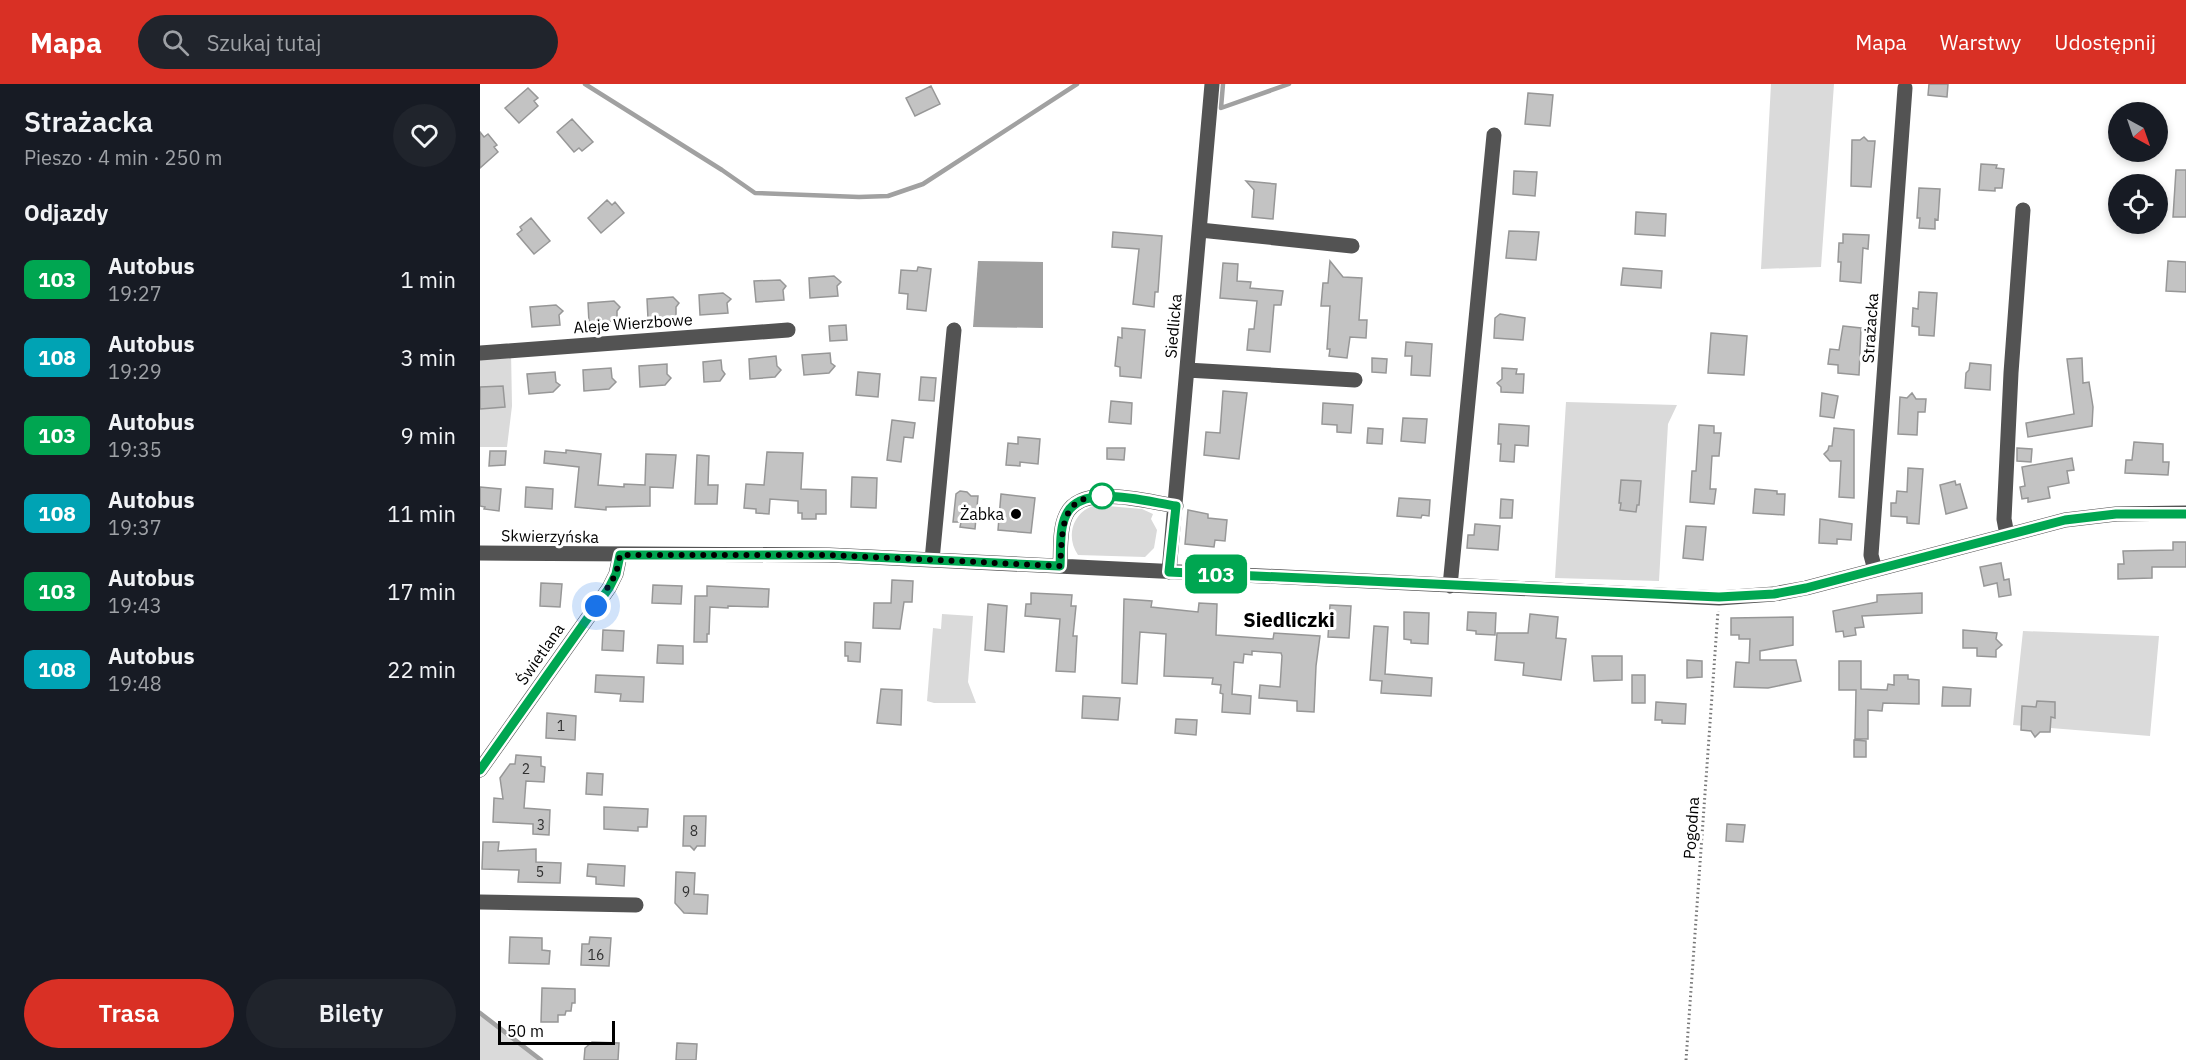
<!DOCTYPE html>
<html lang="pl">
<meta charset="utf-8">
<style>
:root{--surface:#171b24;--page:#20242c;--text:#f1f3f6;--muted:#9ea1a6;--accent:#d93025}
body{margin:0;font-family:"IBM Plex Sans",sans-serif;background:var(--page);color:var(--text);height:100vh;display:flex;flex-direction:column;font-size:22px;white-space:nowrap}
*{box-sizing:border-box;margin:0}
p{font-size:20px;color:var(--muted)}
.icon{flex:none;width:33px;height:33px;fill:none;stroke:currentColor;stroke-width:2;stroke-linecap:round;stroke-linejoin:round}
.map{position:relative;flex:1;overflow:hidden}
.side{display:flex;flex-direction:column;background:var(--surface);width:480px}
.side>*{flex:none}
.badge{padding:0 12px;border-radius:9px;font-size:21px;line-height:39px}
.needle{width:39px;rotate:140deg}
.buttons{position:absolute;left:1628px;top:18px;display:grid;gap:12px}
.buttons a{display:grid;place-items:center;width:60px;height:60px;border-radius:50%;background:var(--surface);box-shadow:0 3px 9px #0003;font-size:30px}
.scale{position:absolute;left:18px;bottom:15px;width:117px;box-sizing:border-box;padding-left:6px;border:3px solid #000;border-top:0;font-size:16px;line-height:21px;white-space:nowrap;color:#000;-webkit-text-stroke:4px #fff;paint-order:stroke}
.you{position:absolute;width:30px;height:30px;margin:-15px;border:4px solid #fff;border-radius:50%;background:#1a73e8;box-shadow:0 0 0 9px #1a73e833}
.map>.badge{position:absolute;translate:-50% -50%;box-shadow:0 0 0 3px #fff}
h2{padding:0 24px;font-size:22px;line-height:54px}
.round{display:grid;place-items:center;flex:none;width:63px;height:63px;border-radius:32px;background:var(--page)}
.overview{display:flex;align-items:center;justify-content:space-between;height:102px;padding:0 24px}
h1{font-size:28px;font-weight:600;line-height:45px}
.button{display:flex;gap:12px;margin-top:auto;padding:12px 24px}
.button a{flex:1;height:69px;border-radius:36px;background:var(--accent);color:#fff;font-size:24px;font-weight:600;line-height:69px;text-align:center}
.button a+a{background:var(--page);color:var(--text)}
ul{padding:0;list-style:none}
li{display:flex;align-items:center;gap:18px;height:78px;padding:0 24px}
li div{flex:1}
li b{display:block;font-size:22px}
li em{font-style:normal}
li .badge{min-width:66px;font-weight:700;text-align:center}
header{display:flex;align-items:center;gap:36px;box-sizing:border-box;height:84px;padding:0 30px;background:var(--accent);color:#fff}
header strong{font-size:28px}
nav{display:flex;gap:33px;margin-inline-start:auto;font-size:21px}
.search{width:420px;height:54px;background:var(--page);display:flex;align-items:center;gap:15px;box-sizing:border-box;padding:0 21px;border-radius:33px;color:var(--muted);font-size:22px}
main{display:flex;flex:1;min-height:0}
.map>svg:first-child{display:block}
</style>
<header>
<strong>Mapa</strong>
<div class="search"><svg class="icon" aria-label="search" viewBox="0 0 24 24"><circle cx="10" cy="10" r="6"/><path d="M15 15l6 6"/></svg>Szukaj tutaj</div>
<nav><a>Mapa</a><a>Warstwy</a><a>Udostępnij</a></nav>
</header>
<main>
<section class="side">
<div class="overview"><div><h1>Strażacka</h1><p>Pieszo · 4 min · 250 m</p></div><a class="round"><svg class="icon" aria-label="heart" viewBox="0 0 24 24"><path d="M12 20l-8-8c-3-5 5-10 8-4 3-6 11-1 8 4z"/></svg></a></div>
<h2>Odjazdy</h2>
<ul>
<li><span class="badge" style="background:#00a651;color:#fff">103</span><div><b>Autobus</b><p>19:27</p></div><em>1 min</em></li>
<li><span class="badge" style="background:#00a3b4;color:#fff">108</span><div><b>Autobus</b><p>19:29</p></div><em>3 min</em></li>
<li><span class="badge" style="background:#00a651;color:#fff">103</span><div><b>Autobus</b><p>19:35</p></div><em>9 min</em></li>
<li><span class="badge" style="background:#00a3b4;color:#fff">108</span><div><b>Autobus</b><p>19:37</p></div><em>11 min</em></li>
<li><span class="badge" style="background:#00a651;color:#fff">103</span><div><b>Autobus</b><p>19:43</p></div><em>17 min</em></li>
<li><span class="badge" style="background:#00a3b4;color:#fff">108</span><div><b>Autobus</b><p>19:48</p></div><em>22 min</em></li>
</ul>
<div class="button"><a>Trasa</a><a>Bilety</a></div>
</section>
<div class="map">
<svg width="1706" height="976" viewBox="0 0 1706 976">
<rect width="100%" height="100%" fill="#fff"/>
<path fill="#dadada" d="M1291 0H1354L1341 183 1281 185Z
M0 263 31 267 32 322 27 363H0Z
M1086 318 1197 321 1188 340 1179 497 1075 494Z
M616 421 662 425 673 430 671 435 677 446 674 464 665 473 598 471C585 452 593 427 616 421Z
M462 530 493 532 488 598 496 619H454L447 617 453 544 461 545Z
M1543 547 1679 552 1670 652 1533 641Z
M0 930 19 942 63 976H0Z"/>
<path fill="#a1a1a1" d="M498 177 563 178V244L493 243Z"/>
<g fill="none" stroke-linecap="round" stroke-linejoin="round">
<path stroke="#a1a1a1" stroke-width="4.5" d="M105 0 242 86 275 109 379 113 408 112 443 100 597 0
M743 0 741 24 809 0
M0 929 61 976"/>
</g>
<path fill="#c3c3c3" stroke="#979797" stroke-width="1.5" d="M1449 0H1468L1467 13 1448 11Z
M451 2 460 20 435 32 426 14Z
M48 4 58 14 54 17 58 22 39 39 25 24Z
M1048 9 1073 11 1070 42 1045 40Z
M92 35 113 58 102 67 99 64 94 68 77 48Z
M0 48 4 53 8 50 17 61 14 63 18 68 0 84Z
M1384 53 1388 57H1395L1391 103 1371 102 1372 56H1380Z
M1501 80 1517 81 1516 84 1524 85 1522 104H1515V107L1499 106Z
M1696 86H1706V133H1693Z
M1034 87 1057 88 1055 112 1033 110Z
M766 97 796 100 793 135 772 133 774 106Z
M1439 104 1460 105 1458 136 1455 135V145L1439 144 1440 134H1437Z
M127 116 132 121 135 118 144 129 121 149 108 134Z
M1156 128 1186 130 1185 152 1155 150Z
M51 134 70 157 54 170 37 150 42 146 40 143Z
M1029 147 1059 148 1056 176 1026 174Z
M633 148 682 152 678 208H675L674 223 653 220 659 165 632 163Z
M1363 150 1389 151 1388 165 1383 164 1381 199 1360 197 1361 178H1358L1359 159H1363Z
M850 177 863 193 882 194 879 236H887L886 254 870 253 867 274 849 272 850 265H847L850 222H841L843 199H848Z
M1688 177 1706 178V208L1686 207Z
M743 179 758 180 757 197 771 198 770 204 803 207 801 221H794L790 268 767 266 769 245H774L777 217 740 214Z
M438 183 451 185 446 227 427 225 428 210 419 209 421 186 437 187Z
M1143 184 1182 187 1181 204 1141 201Z
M354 192 361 198 357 202 358 212 330 214 329 194Z
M300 196 306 202 303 206 304 216 276 218 274 197Z
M1439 208 1457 209 1454 252 1439 251V243L1432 242 1433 224 1438 225Z
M243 209 251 215 247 219 248 229 220 231 219 211Z
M193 213 199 219 196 223V233L168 235 167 215Z
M134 217 140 223 137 227V237L109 239 108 219Z
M76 221 83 227 79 231 80 241 52 243 50 223Z
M1020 230 1045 234 1043 256 1014 254 1015 234Z
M366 241 367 256 350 257 349 242Z
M1363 242 1381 244 1379 291 1358 289V281L1348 280 1350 265 1359 266Z
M642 244 665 246 661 294 640 292V283L635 282 638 253 642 254Z
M1231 249 1267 252 1264 291 1228 289Z
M926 258 952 260 950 292 931 291 932 272H925Z
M350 269 351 279 355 282 349 289 324 291 322 271Z
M296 272 297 282 301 286 295 293 270 295 269 275Z
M892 274 907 275 906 289 892 288Z
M1602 274 1603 299 1609 298 1613 323 1612 342 1548 353 1546 339 1594 330 1587 275Z
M241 276 242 286 245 290 240 297 224 298 223 278Z
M1490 279 1511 281 1510 306 1485 304 1486 289 1489 286Z
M187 280V290L191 294 185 301 160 303 159 282Z
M131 284 132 294 136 298 129 305 104 307 103 286Z
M1022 284 1037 285 1036 290H1044L1043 309 1021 308V303L1017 299 1022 295Z
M75 288 76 298 80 301 73 308 49 310 47 290Z
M378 288 400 290 398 313 376 311Z
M441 293 456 294 454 317 439 316Z
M23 302 25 323 0 325V303Z
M743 307 767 309 759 375 724 371 726 348 740 349Z
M1342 309 1358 312 1354 334 1340 332Z
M1432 309 1436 315H1446L1445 328H1438L1437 351 1418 350 1420 313 1427 314Z
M631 317 652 319 651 340 629 338Z
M843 319 873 321 871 349 857 348V341L842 340Z
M923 334 947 335 945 359 921 357Z
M412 336 435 339 433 354 424 353 421 378 407 376Z
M1019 340 1049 342 1048 362 1035 361 1034 378 1020 377 1021 360H1018Z
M1219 341 1234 342V349H1241L1239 372H1232L1230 405H1236L1234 420 1210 418 1212 387H1216Z
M888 344 903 345 902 360 887 359Z
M1354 344 1374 346V414L1359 413 1361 377H1350L1344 370 1348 366 1349 362H1352Z
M538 353 560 355 558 380 540 378V382L526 381 528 359 538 360Z
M1654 358 1683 360V378H1689L1688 391 1645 389 1646 376H1652Z
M627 364H645L644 376 627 375Z
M1537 364 1552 365 1551 378 1537 377Z
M86 366 121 370 118 401 144 403V400L165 401 166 370 196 371 193 404 170 403V422L126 423V426L95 423 99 383 64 379 65 367 86 369Z
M10 367H26L25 381 9 382Z
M287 368 323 369 321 405 346 406V430H336V435H322V429H318V417L290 415 289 430 276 429V425L264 424 266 400 284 401Z
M217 371 229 372 228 401H238L237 420H215Z
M1592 374 1594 386 1587 387 1589 399 1568 403 1570 414 1548 418V414L1542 415 1540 403 1545 402 1542 383Z
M1428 384 1443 385 1439 440 1427 439V433L1411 432V419H1416L1417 407 1427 408Z
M372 393 397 394 396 424 371 423Z
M1141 396 1161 397 1159 421H1157L1156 428 1140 426 1141 419H1139Z
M1475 397 1476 401 1480 400 1487 424 1466 430 1460 401Z
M0 403 21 405 19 427 4 425 5 423 0 422Z
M46 403 73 405 72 425 45 423Z
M1275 405 1297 407V410H1305L1304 431 1273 429Z
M480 407 487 408 491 412H498L495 445 480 443 481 438H473L476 410Z
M521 410 555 414 551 449 518 446Z
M919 414 950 416 949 432 942 431 941 434 917 432Z
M1021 415 1033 416 1032 434H1020Z
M708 426 728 430V434L747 436 745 457 735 456 734 463 705 460Z
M1340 435 1372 440 1371 456 1357 455V460L1339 459Z
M995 440 1020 442 1018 466 987 464 988 451H994Z
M1206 442 1226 443 1223 476 1203 474Z
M1693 458H1706V483H1672V494L1638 495V480H1644L1643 467 1693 466Z
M1521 479 1524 496 1529 495 1531 511 1519 513 1517 499 1504 502 1500 483Z
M412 496 433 497 432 518H424L420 545 393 544 394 519H411Z
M61 499 82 500 80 523 60 522Z
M173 501 202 502 201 520 172 519Z
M227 502 289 505 288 523 248 522V524L230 523 229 550H227V558H214L215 512H227Z
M551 509 592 511 591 522H596L593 552H597L595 588 576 587 580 535 545 532 546 520H551Z
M1442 509V529L1382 532 1384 543 1375 544 1376 551 1364 553 1363 547 1356 548 1353 527 1397 518V511Z
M644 515 672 517 671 523 718 528 719 519 737 520 736 551 793 555 794 549 840 552 836 582 834 628 817 627V617L779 614 780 601 800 603 802 572 801 569 772 567V571L764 570 763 579 754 578 752 610 771 612 770 630 742 628 743 610 740 609 741 601 732 600 733 594 684 592 686 550 660 548 657 600 642 599Z
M508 520 527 522 524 568 505 566Z
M850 521 871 522 869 554 848 553Z
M924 528 949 529 948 560 931 559V556L924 555Z
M988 528 1016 529 1015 551 996 550V547L987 546Z
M1050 530 1078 533 1076 554 1086 555 1081 596 1043 591 1044 579 1015 576 1017 549H1048Z
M1313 533V561L1280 567V576H1316L1321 597 1288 604 1254 603 1256 578 1269 579 1270 555H1259V551H1251V534Z
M894 542 908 543 905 590 952 594 951 612 901 609 902 597 890 596Z
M123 546 144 547 143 567 122 566Z
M1483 546 1517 549 1516 555 1522 561 1516 566V573L1497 572V564H1483Z
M365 558 381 559 380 578 368 577V572H365Z
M178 561 203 562V580L177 579Z
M1112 572H1142V596L1114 597Z
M1207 576 1222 577V593L1207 594Z
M1359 577H1381V605L1407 606 1408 600 1414 601V591H1428V595L1439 596V620L1403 619 1402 627 1388 626V655H1375L1376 606H1359Z
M116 591 164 593 163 618 140 617 141 610 115 608Z
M1152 591H1165V619H1152Z
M1463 603 1491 605 1490 622H1462Z
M401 605 422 606 421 641 397 639Z
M603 612 640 614 638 636 602 634Z
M1557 617 1575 618V634L1571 633 1570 648H1560L1555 653 1551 647 1541 646 1542 622 1556 623Z
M1176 618 1206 620 1205 640 1182 639V636H1175Z
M67 629 96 632 95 656 66 654Z
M696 635 717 636 716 651 695 649Z
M1374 656 1386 657V673H1374Z
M36 671 61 673V682L65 683 64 698 46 697 44 724 70 726 69 751 53 750V740L13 738 14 714 23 715 20 694 30 680H35Z
M107 689 123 690 122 711 106 710Z
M124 723 168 725 167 743H158V747L124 745Z
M204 732H226L225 762H217L214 766 210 762H203Z
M1247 740 1265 741 1263 758 1246 757Z
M3 758H19L18 767 56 765V778L81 779 80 799 38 798 39 786 2 785Z
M108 780 145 782 144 802 116 800V793L107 792Z
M196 788 215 789 214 810 228 811 227 830 204 829 195 819Z
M30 853 62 854V866L70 867 69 880 29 879Z
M110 853 131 854 129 882 101 881 102 860H109Z
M62 904 95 905V919H92L91 927H86L85 931H78V938H61Z
M112 958 139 959 138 976H104L105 964Z
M197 959 217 960 216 976H196Z"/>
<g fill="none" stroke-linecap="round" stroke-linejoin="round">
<path stroke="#757575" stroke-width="3" stroke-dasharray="1.5 3" stroke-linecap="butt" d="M1206 976 1238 527"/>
<path stroke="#535353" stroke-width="15" d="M720 146 872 162
M0 269 308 246
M707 286 875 296
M1527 451 1524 435 1531 289 1543 126
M0 469 349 471 1239 514 1294 510 1326 504 1585 436 1636 430 1706 429
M452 476 474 246
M580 482C581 467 579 445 586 431 601 398 667 418 696 422
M1395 486 1391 471 1425 4
M689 488 732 0
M970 502 1014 51
M0 686 129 504 136 490 140 471
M0 818 156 821"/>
</g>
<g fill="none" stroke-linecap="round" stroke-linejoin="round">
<g stroke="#fff" stroke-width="14">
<path id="line" d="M0 686 129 504 136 490 140 471H349L580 482C581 467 579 445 586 431 601 398 667 418 696 422L689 488 1239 513 1294 510 1326 504 1585 436 1636 430H1706"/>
</g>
<use href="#line" stroke="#00a651" stroke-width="9"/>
<path stroke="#000" stroke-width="6" stroke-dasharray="0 10.8" d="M116 522 136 490 140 471H349L580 482C583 450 578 412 622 412"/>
</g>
<circle fill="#fff" stroke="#00a651" stroke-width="3" cx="622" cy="412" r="12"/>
<circle fill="#000" stroke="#fff" stroke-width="2" cx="536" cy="430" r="6"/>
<g text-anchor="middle" stroke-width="6" stroke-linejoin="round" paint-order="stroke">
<g font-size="14" fill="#313131">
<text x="81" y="647">1</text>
<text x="46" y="690">2</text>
<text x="61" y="746">3</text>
<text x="214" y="752">8</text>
<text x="60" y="793">5</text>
<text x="206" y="813">9</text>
<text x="116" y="876">16</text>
</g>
<g font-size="16" fill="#000" stroke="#fff">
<text transform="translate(153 239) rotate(-4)" y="6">Aleje Wierzbowe</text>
<text transform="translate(693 242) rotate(-85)" y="6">Siedlicka</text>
<text transform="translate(1390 244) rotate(-86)" y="6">Strażacka</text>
<text transform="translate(70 452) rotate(1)" y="6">Skwierzyńska</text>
<text transform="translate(60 570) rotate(-55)" y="6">Świetlana</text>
<text transform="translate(1211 744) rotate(-86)" y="6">Pogodna</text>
</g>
<g font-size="16" fill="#000" stroke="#fff" text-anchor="end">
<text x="524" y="436">Żabka</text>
</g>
<g font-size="20" font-weight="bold" fill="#000" stroke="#fff">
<text x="809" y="543">Siedliczki</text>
</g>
</g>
</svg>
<div class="buttons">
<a><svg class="needle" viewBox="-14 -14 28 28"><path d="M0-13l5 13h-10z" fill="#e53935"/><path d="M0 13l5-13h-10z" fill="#9ea1a6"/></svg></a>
<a><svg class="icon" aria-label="locate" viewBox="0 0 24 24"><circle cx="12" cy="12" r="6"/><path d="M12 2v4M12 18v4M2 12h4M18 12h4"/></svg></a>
</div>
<div class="scale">50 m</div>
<div class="you" style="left:116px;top:522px"></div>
<b class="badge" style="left:736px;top:490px;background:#00a651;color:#fff">103</b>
</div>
</main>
